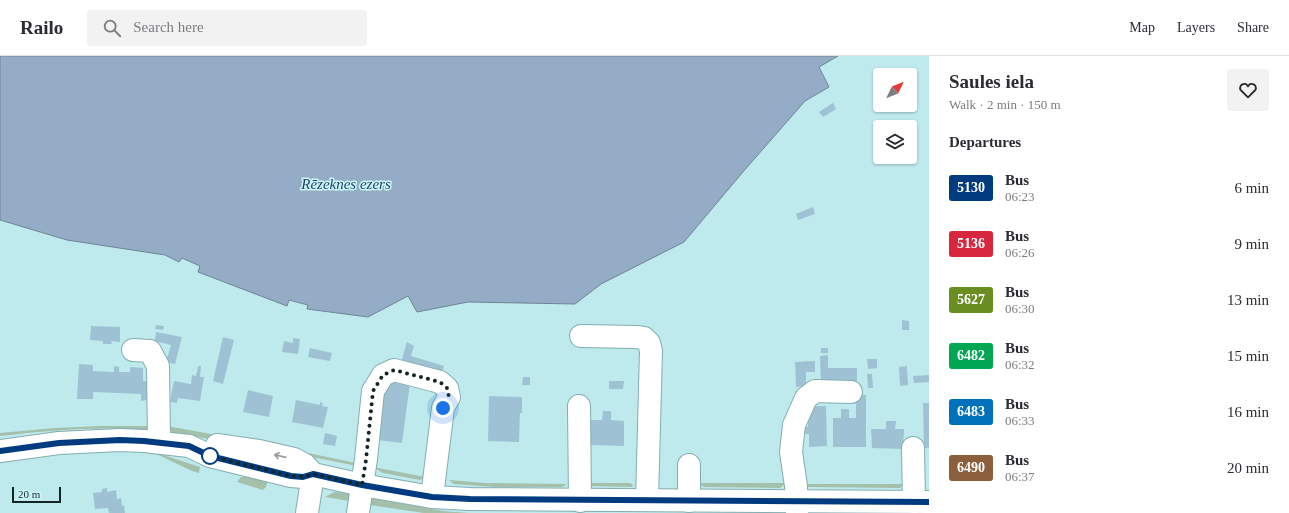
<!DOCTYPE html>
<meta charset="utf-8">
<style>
:root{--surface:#fff;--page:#f2f2f3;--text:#2b2b33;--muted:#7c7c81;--line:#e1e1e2}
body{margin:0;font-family:Georgia,serif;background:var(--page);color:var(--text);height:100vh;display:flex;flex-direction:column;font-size:15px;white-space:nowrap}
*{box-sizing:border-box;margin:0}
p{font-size:13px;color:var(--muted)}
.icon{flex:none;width:22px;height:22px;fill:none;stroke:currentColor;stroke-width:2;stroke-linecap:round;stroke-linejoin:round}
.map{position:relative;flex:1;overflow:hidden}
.sheet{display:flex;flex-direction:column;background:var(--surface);width:360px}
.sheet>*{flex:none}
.badge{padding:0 8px;border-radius:3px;font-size:14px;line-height:26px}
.needle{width:26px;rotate:47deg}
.controls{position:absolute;left:873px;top:12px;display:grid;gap:8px}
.controls a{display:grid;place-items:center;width:44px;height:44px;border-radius:4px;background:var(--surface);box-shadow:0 1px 3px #0004;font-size:20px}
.scale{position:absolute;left:12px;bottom:10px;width:49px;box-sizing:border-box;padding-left:4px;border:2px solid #142526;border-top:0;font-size:11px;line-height:14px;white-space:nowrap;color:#142526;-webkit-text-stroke:3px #cbf7fa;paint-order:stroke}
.you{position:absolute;width:20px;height:20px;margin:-10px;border:3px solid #fff;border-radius:50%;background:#1a73e8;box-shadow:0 0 0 6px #1a73e833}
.map>.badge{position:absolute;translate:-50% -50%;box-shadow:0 0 0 2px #fff}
h2{padding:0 20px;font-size:15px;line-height:36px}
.round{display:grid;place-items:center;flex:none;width:42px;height:42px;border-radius:4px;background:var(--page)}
.overview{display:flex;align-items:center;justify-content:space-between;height:68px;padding:0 20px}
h1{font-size:19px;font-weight:700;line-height:30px}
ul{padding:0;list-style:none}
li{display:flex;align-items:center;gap:12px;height:56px;padding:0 20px}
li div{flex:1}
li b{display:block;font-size:15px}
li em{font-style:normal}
li .badge{min-width:44px;font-weight:700;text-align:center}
header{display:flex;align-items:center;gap:24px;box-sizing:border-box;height:56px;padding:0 20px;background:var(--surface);border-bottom:1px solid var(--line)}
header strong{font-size:19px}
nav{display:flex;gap:22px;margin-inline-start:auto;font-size:14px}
.search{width:280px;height:36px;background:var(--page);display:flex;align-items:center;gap:10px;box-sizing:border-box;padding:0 14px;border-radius:4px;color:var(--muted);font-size:15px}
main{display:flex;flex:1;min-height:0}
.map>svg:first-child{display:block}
</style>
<header>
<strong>Railo</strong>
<div class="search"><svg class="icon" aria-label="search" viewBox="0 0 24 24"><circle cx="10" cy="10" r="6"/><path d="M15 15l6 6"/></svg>Search here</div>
<nav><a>Map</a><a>Layers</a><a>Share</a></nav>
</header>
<main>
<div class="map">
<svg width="929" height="457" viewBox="0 0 929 457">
<rect width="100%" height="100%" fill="#beeaed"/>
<path fill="#a4c0ab" d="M101 370H152C146 377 132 374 123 373 83 371 39 376 0 380V377L55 372Z
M167 370 222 380V385L173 377Z
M284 392 356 407 362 411 282 395Z
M148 394 200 411 199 417 192 415Z
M373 411 425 421 420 424 383 417Z
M241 421H266L268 423 266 431 263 434 237 426Z
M449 424 484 427 567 428 562 431H494L454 428Z
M583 427H630L633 429 632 431 589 430Z
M697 427H786L780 432H775L704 431Z
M804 428H904L900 432 809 431Z
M334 436 349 437 352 439 355 446 325 441Z
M372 442 443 455 469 457H424L363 448 369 443Z"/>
<path fill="#95acc6" stroke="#6e8496" d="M0 0H838L819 11 829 31 805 45 742 117 684 186 601 228 575 248 468 246 417 256 408 240 368 261 307 253 308 249 289 244 287 250 198 216 200 210 182 202 179 206 165 199 67 184 0 164Z"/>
<path fill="#9ec2d3" d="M833 47 836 53 823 61 819 56Z
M813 151 815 158 798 164 796 158Z
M902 264 909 265V274H902Z
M156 269 164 270 163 274 155 273Z
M91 270 120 271V286L111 285 112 288H103V285L90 284Z
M156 276 182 281 175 308 166 306 171 289 155 285Z
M223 281 234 284 223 328 213 325Z
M293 282 300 283 298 298 282 296 284 285 293 287Z
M407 286 414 290 411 300 444 310 442 318 401 306Z
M310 292 332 297 330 305 308 301Z
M821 292H828V297H821Z
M828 299V312H857V327L821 328 820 300Z
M867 303H877V312L868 313Z
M815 305V316H806V330L796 331 795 306Z
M79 308 93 309V315L114 316V310L119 311V316H130V311L143 312V325L151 326 147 344 141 345V338L93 336V343H77Z
M198 310H201L200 321H204L200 345 178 342 177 347 170 346 174 325 191 328 192 319 196 320V317H197Z
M907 310 908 329 900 330 899 311Z
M867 318H872L873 332H868Z
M929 319V326L914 327 913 320Z
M523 321H530V329H522Z
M385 324 410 327 402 387 377 384Z
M609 325H624L623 333H609Z
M248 334 273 340 269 361 243 356Z
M856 339H866V391H833V362H841V353H849V362H856Z
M489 340 522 341V357H520L519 386 488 385Z
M296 344 320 349V346L323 347 322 350 328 351 323 372 292 366Z
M923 347H929V392H924Z
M808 350H826L827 390 809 391V378H803V371H808Z
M603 355H611V364L624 365V390L590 389V364H602Z
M886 365H896L895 373H904L903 393 872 392 871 373H886Z
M325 377 337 380 335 390 323 388Z
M107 432V436L116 434 117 443 121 442 122 450 124 449 125 457H109L108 452 95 453 93 437 102 436V433Z"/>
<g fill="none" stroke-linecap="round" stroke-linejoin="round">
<g stroke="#83adb0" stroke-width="24">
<path id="minor" d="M581 280 636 281 644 282 649 287 651 295 647 444
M133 294 150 295 158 310 159 386
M579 350 580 445
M913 392 914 446
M689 409V445
M307 457 313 418
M358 457 366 403 373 335 383 319 394 314 440 326 447 332 449 341 443 352 432 441
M797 457 796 430 791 396 794 369 806 342 815 335 851 336"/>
</g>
<g stroke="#83adb0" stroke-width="24">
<path id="major" d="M217 389 259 395 294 403 305 409 313 418
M0 395 59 387 120 384 144 385 189 390 210 400 291 420 303 421 313 418 362 429 432 441 470 443 929 446"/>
</g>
<use href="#minor" stroke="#fff" stroke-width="22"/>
<use href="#major" stroke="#fff" stroke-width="22"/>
</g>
<defs><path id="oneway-shaft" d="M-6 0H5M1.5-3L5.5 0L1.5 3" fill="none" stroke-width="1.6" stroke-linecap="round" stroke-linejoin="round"/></defs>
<use stroke="#959d9d" href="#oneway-shaft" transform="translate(280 400) rotate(-167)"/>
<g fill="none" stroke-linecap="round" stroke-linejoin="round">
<g stroke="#fff" stroke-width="9">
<path id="line" d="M0 395 59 387 120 384 144 385 189 390 210 400 291 420 303 421 313 418 362 429 432 441 470 443 929 446"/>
</g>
<use href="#line" stroke="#003b80" stroke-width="6"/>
<path stroke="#142526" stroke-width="4" stroke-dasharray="0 7.2" d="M210 400 291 420 303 421 313 418 362 429 366 404 373 335 383 319 394 314 440 326 447 332 449 341 443 352"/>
</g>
<circle fill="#fff" stroke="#003b80" stroke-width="2" cx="210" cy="400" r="8"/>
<g text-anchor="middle" stroke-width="3" stroke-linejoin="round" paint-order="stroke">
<g font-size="15" font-style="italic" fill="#1f4267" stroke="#cbf7fa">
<text x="346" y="133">Rēzeknes ezers</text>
</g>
</g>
</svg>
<div class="controls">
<a><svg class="needle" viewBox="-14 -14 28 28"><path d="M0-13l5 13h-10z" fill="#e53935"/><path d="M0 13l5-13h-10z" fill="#7c7c81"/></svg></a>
<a><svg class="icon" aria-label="layers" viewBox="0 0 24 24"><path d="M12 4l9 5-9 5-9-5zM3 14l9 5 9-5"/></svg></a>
</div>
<div class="scale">20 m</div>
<div class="you" style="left:443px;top:352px"></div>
</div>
<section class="sheet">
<div class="overview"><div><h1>Saules iela</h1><p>Walk · 2 min · 150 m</p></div><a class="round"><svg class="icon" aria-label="heart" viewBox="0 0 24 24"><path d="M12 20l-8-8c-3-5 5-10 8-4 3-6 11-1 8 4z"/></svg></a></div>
<h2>Departures</h2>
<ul>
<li><span class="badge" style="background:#003b80;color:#fff">5130</span><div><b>Bus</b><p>06:23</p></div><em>6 min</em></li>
<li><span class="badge" style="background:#d7263d;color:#fff">5136</span><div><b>Bus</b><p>06:26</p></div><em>9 min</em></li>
<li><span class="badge" style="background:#6b8e23;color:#fff">5627</span><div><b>Bus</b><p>06:30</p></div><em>13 min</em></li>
<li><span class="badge" style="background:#00a651;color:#fff">6482</span><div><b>Bus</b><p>06:32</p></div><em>15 min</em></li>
<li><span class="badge" style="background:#0072bc;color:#fff">6483</span><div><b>Bus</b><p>06:33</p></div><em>16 min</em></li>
<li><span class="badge" style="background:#8b5e3c;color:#fff">6490</span><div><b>Bus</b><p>06:37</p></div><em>20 min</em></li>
</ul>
</section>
</main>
